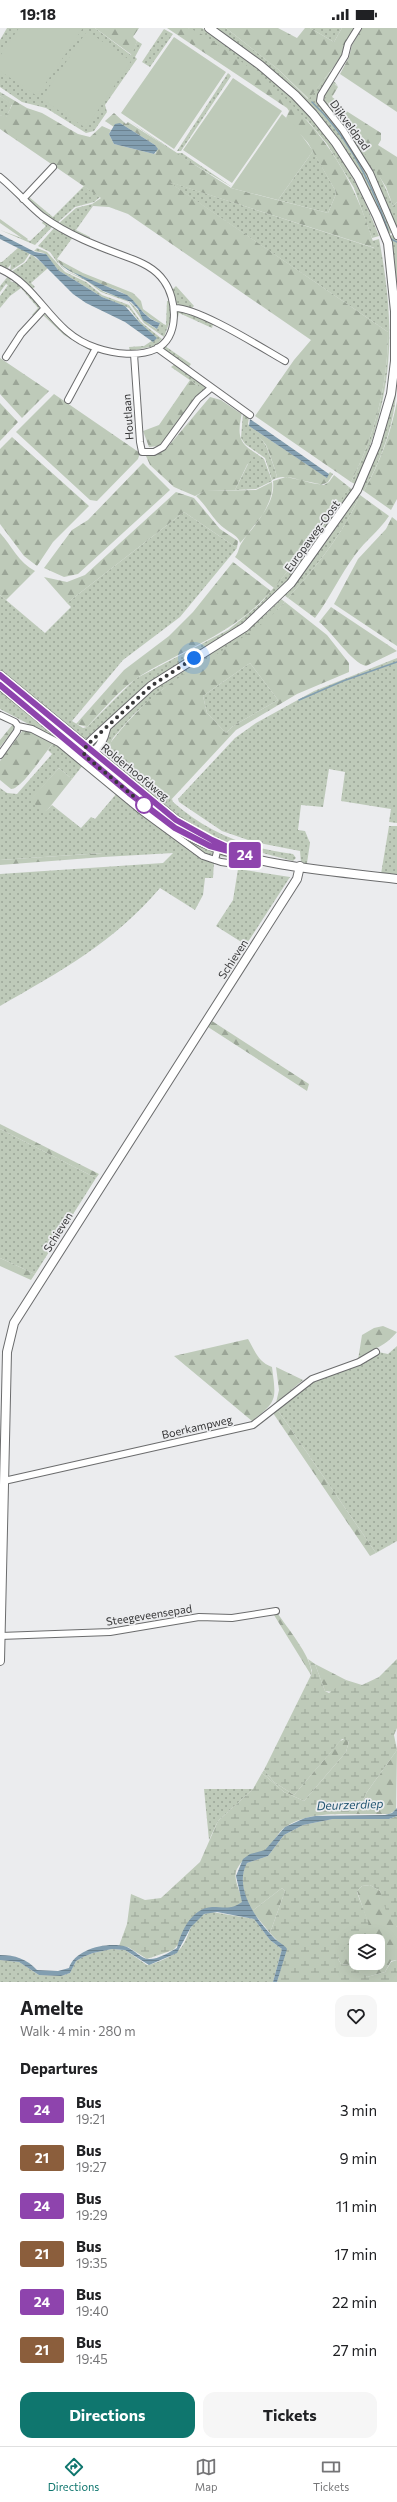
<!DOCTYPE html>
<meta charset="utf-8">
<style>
:root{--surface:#fff;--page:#f6f6f6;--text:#202124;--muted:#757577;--line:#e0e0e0;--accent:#0f766e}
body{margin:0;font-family:Commissioner,sans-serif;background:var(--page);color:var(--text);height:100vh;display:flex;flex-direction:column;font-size:15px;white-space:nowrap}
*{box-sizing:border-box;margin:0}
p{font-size:13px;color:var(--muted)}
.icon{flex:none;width:22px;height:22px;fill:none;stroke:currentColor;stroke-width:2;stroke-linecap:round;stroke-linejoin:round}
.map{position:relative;height:1954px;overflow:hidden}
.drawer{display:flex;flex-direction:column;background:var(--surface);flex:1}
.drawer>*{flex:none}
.badge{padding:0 8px;border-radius:3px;font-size:14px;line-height:26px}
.buttons{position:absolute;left:349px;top:1906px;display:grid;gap:8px}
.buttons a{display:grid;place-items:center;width:36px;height:36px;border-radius:8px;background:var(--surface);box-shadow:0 4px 16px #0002;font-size:20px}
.you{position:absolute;width:20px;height:20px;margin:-10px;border:3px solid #fff;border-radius:50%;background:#1a73e8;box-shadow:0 0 0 6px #1a73e833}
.map>.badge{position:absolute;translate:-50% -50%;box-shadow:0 0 0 2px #fff}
h2{padding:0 20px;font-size:15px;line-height:36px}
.round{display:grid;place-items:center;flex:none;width:42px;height:42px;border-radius:12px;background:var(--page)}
.summary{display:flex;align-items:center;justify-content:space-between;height:68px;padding:0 20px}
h1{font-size:19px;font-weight:700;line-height:30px}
.button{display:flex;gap:8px;margin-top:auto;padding:8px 20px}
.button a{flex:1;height:46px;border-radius:12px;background:var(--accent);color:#fff;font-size:16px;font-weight:700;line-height:46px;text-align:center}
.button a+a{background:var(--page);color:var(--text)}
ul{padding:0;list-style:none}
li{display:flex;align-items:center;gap:12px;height:48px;padding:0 20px}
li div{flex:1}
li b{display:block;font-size:15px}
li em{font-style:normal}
li .badge{min-width:44px;font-weight:700;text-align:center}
.status{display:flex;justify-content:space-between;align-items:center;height:28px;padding:0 20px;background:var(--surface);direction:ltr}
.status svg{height:11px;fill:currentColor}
.dock{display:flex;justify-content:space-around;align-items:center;height:56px;border-top:1px solid var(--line);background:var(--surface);font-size:11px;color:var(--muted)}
.dock a{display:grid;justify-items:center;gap:2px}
.dock .on{color:var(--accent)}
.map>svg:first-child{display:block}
</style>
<div class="status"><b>19:18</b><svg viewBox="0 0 49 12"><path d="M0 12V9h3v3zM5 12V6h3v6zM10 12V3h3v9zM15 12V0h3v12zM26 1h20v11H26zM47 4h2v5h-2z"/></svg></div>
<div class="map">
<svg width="397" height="1954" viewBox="0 0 397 1954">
<defs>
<pattern id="grass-dots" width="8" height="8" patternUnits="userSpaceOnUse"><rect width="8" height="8" fill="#becab9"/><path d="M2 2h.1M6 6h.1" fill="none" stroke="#9ba597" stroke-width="1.8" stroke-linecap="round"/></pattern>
<pattern id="forest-firs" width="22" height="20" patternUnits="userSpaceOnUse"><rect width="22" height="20" fill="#becab9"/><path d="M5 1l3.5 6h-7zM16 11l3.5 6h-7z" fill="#9ba597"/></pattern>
<pattern id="wetland-marsh" width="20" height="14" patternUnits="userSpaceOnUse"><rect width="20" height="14" fill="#becab9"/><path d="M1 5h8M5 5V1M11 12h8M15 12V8" fill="none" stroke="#9ba597"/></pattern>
<pattern id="water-rules" width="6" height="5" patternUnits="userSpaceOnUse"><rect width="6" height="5" fill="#829eb0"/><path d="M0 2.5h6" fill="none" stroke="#6b8290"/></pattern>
</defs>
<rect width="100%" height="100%" fill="#ebecee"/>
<path fill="url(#grass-dots)" d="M7 0H95L131 27 137 13 142 16 135 29 137 31 105 77 107 84 94 103 86 105 46 80 22 74 0 59V12Z
M188 0H202C231 20 268 42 292 67 332 108 359 155 379 208L372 210 354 160 327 116 308 93 205 10Z
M215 0H226L279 42 308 71 331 43 332 45 319 67 369 147 392 202 391 205 387 206 368 163 295 63 252 27Z
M310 0H342L334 14Z
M164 1 173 6 150 39 142 34Z
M228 45 231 48 181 123H177Z
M335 54 338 59 335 56 327 74C354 104 379 140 393 178L397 174V205L373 144 323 74 322 70 331 55Z
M0 68 12 76 6 90 0 87Z
M129 93 177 125H182L232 159 175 125Z
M313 123 335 162 336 166 328 185 278 172Z
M167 153 374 220 372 213 379 211C397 305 393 369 355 456L351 454C375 407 388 356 388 304Z
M84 158 100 169 94 174 75 179 57 195 27 173V168L38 159 29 169 53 189Z
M92 176 93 178 76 202 90 209 88 212 58 196 76 180Z
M45 192 53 198 35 217 0 202 30 213 46 198 42 195Z
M55 199 73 209 57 231C60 244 79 247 89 253 94 256 98 261 104 264 110 267 118 267 124 271 140 278 141 294 157 301L160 295 166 297 167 273H171V290L164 309 144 295 129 274 101 264 87 253 68 244 57 234 50 224 38 218Z
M392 207 397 211V264L390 208Z
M19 219 30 225 24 234 10 243 11 236 7 241 0 238V234H2Z
M37 220 47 224 65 244 86 254 102 267 129 277 141 294 162 311 155 318 130 323 129 319 144 318 156 310 140 295 129 280 102 269 58 242 44 225 34 223Z
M31 226 48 240 31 255 35 259 32 261 11 244 26 234Z
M9 247 12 251 10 253 22 257 39 278V282L34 288 32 287 38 280 21 260 10 268 0 280V268L8 257 6 256 0 264V258Z
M176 258 194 278 190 282 177 276 172 262Z
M182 282 213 296 212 300 179 285 178 289 176 288 177 283Z
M43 285 67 306 92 321 87 333H85L91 323 64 307 43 287 33 297 32 295Z
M170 311 165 318 191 336 187 341 161 320Z
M175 336 205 358V361L203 364 197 357 171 339Z
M397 347C397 389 384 426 364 463L360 460 381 416Z
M243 385 249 389 248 396C253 403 262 410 266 418 268 422 277 446 277 450L272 452 265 430 245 416 241 410Z
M251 422 264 431 272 453 256 461 235 462 248 436Z
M349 459 353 462 290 550 268 575 245 595 153 652 90 710 83 711 0 644V567L45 605 71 579 67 575 184 484 237 520 180 589 123 632 72 693 83 700 87 699 135 651 228 602 260 576 307 520Z
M358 465 360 467C344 505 315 540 288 570L284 567 333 504Z
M281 571 285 574 271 589 241 613 163 661 134 686 113 710 111 714 110 724 169 773 172 771 173 774C208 805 247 820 293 826L296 830 293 833 251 822 239 821 208 808 178 791 104 728C90 686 221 620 249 600 261 591 271 581 281 571Z
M397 630V795L389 794 391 781 341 773 345 744 329 741 323 779 301 777 298 802 305 803 310 815 307 835H301L300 823 254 814 222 803 179 774 178 771 235 710 256 695 314 663Z
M250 635 278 672 233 698 226 705 207 685 203 668Z
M0 660 46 699 57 711 0 681Z
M54 714 83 737 72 751 59 740 31 772 45 784 52 777 81 800 91 789 95 791 117 765 181 815 214 834 213 850H205L203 867 195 882 160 860C113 915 61 943 0 978V846L163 835 173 825 103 829 102 825 0 832V760L7 765 17 766 52 726 48 722Z
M165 797 262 835 206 826Z
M389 798H397V848L381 846Z
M238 841 290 849 246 917 216 898 233 872Z
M0 1101 96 1150 35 1246 0 1230Z
M397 1318V1513L376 1525 277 1381 307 1357 361 1336 378 1324 388 1326Z
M204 1761H253L218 1793 209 1812Z
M212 1884 254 1891 270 1912 282 1921 273 1954H0V1932L19 1934 39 1947 61 1948 70 1945 76 1933 83 1929 93 1925 112 1921 125 1922 147 1937 152 1936C160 1933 174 1928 180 1921 192 1908 187 1888 212 1884Z"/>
<path fill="url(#forest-firs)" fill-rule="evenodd" d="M95 0H139L133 9 137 13 132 27Z
M167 0C173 0 182 0 188 0 204 5 228 24 242 34 314 89 351 138 375 220L169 154 388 304C388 356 375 407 351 454L255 388 294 332 311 312 128 186 109 179 93 178 92 176 101 170 0 101V87L6 89 12 77 0 68V64L27 80 42 85 78 106 90 109 102 98 111 102 109 106 114 116 154 126 156 125 155 117 120 95 114 99 105 93 114 85 126 96 128 94 231 160 328 185 336 166 335 162 308 115 286 90 289 83 287 80Z
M226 0H278L297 10 305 0H310L334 14 342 0H354L346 13 342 28 309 71 279 42Z
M362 0H397V84L340 46 349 29 352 17Z
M334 56 338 59 332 69 339 74 337 77 381 105V112L378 117 397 129V174L393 178 386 159 357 113 325 71Z
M0 191 28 211 26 213 0 195Z
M57 231 83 245 133 265 141 273 143 281 165 297C139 289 139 272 119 263 105 257 61 245 57 231Z
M0 330 49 363 22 390 0 366Z
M190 352 202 361 203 364 196 368 164 414 159 418 149 419 143 403 159 397Z
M54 366 140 425 138 431 97 473 90 472 16 404Z
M210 369 221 372 240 385 242 384C239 401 236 412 251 422L253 430 247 437 235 462 205 463 195 468 174 459 150 437 146 428 166 421Z
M397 373V471L391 482 364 463C380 434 391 405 397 373Z
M0 375 18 394 0 413Z
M249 398 326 449 330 444 333 446 328 454C316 462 293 445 277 450 277 446 268 421 266 417 262 410 253 405 249 398Z
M12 409 89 478 53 514 37 538 24 528 0 496V421Z
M143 435 170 462 78 546 64 549 44 540 72 502 88 492Z
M334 447 349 459 327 494 274 560 235 529C239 524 238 521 241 516 253 495 276 479 273 453L286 449 324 457 329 454Z
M272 454C275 476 254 499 240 515 239 508 230 505 224 500 213 492 207 478 196 468L205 463 256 462Z
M176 464 194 470 220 501 238 513 237 520 184 484 67 575 44 549 67 554 85 547Z
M360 467 389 488C378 504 366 512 355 527 340 547 330 570 315 590L288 570C315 540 344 505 360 467Z
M392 489 397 493V618L334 576 358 531 386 501Z
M0 505C12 518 19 535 35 543L6 572 0 567Z
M233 534 271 563C233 607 184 620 137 650 118 663 102 683 87 699L76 696 124 642 169 608 193 584Z
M285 574 327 607 349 635V644L297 666 236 702 169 774 110 724 111 714C126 695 143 676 163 661 204 630 249 613 285 574ZM250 635 278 672 233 698 226 705 207 685 203 668Z
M331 579 397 623 366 638C352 635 332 604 319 594Z
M13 696 16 699 0 719V712Z
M23 702 37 706 54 714C46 723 21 762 11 761L0 752V733Z
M59 740 72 751 45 785 30 772Z
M103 825V829L0 837V832Z
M212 993 309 1056 307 1063 208 999Z
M0 1096 99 1146 96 1150 0 1101Z
M0 1230 35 1246 31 1252 0 1238Z
M383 1298 397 1304C384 1320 372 1320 358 1332L362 1307 374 1300Z
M248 1311C255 1323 258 1334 272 1339 276 1371 278 1373 252 1393L174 1328Z
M276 1339 303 1352 276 1375 279 1362Z
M277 1381 376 1525 370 1528 273 1385Z
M278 1586C286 1598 315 1633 311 1647L274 1587Z
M315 1636 346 1652 333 1664 325 1663Z
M345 1711 349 1713 346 1724 304 1773 284 1764 262 1745 264 1742 274 1754 294 1767 340 1713Z
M397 1722 396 1782 389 1786H356L367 1764Z
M370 1857 380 1863 397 1899V1932L391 1933 385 1944 367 1949 357 1938 341 1936 338 1931C339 1922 346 1912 356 1913V1935H378V1913H365L368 1895 357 1863 362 1858Z
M282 1860 285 1863 270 1905 252 1883Z"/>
<path fill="url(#wetland-marsh)" d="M308 1631 315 1636 325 1663 329 1665 346 1652 362 1657 379 1649 397 1631V1700L394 1707 397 1722 367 1764 356 1786C332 1786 305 1785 284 1800 276 1806 273 1819 264 1823 253 1829 245 1826 237 1841 232 1850 241 1865 243 1874 240 1876 235 1880 232 1881 220 1883 211 1877 199 1884 183 1894 183 1915 173 1922L147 1931 128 1919 119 1918 127 1896 131 1866 145 1872 161 1870 200 1834 218 1793 253 1761 262 1745 284 1764 304 1773 346 1724 349 1713 342 1711 294 1767 274 1754 264 1742 311 1647 312 1643Z
M397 1788V1899L386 1883 380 1863 370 1857 362 1858 357 1863C359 1875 377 1902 365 1913L349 1914 338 1931 341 1936 360 1939 367 1949 385 1944 391 1934 397 1932V1954H277L286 1922 270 1905 285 1863 282 1860 252 1883C244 1869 238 1849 247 1835L268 1828 284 1807 303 1797 333 1791H389Z"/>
<path fill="#becab9" d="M19 0H83L37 68 0 43V28Z
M87 3 131 33 86 100 41 71Z
M174 9 226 44 174 121 121 85Z
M233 50 282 83 232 155 183 122Z
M282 86 294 97 313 123 278 172 231 160Z"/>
<path fill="url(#water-rules)" d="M120 95 155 117 158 121 154 126 114 116 109 106 115 96Z
M0 206 35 224 46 226 58 242 102 269 125 278 140 295 157 310 153 314 125 294 86 275 73 266 36 229 0 211Z
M60 236 68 242 127 267C140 277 143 290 160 295L157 301 143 292 138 281 131 274 103 263Z
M250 391 329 446 327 450 249 398Z
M397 1780V1788L389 1791H333L303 1797 284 1807 268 1828 247 1835C233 1860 257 1893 275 1911 279 1915 284 1916 287 1921L277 1954H273L282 1921 270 1912 254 1891 217 1884 204 1886 191 1899 177 1925 149 1937 125 1922 112 1921 93 1925 83 1929 76 1933 70 1945 61 1948 39 1947 19 1934 0 1932V1927C15 1927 27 1931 37 1942L58 1943 69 1940C75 1921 108 1913 127 1919 134 1922 142 1931 148 1931 157 1932 170 1924 177 1920 181 1903 192 1880 212 1879 225 1879 231 1882 242 1874L236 1848 243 1831 250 1826 265 1822 285 1799 305 1790 315 1788 385 1787 392 1785Z"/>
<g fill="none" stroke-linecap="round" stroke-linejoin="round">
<path stroke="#829eb0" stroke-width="1.5" d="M312 74C348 108 372 156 388 202
M391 211 397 214
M299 672 343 653 397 634"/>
<g stroke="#6b6c6d" stroke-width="8">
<path id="street" d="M358 0 348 16 345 28 321 67 320 73 343 102 370 145 397 208
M0 149C15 161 27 176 42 188 68 207 97 218 127 229 141 234 155 240 164 253 177 271 180 309 156 321 139 329 114 326 97 320 50 305 41 259 0 241
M23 171 53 139
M174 280C198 279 262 320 285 333
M157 320 250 387
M134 326 140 414 142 424H154L163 419 198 371 211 360
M6 329 21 306 44 281
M68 372 96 320
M0 687 15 694 18 698 32 701 59 715 139 781 203 828 221 834 242 837
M0 727 17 703 18 698
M215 832 219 815
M4 1453 253 1397 312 1351 359 1334 376 1324
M0 1608 110 1604 199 1589 232 1590 276 1583"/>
</g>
<g stroke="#6b6c6d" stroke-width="10">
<path id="secondary" d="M0 647 176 792 201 807
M0 657 151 782C170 796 189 810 211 818 269 840 336 843 397 851
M89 725C99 723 104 710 106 701
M83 727 86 718 92 712 151 658 245 599 291 555 357 462 376 417 391 366 395 333V283L388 215 377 188 358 149 336 115 313 86 295 67 260 37 209 0
M0 1633 7 1324 14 1295 297 851 300 838"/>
</g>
<use href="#street" stroke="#fff" stroke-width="6"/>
<use href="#secondary" stroke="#fff" stroke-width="8"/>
</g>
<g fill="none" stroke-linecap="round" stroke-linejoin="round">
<g stroke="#fff" stroke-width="9">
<path id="line" d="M0 647 176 792 212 812 247 828 210 818 175 800 129 765 0 657"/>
</g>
<use href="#line" stroke="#8e44ad" stroke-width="6"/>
<path stroke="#363637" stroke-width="4" stroke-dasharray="0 7.2" d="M144 777 84 727 86 718 151 658 194 630"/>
</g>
<circle fill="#fff" stroke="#8e44ad" stroke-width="2" cx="144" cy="777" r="8"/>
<g text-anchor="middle" stroke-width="3.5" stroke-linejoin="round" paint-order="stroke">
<g font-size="11" fill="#363637" stroke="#ebecee">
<text transform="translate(350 97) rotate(54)" y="4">Dijkveldpad</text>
<text transform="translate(128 389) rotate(-94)" y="4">Houtlaan</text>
<text transform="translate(312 508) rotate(-54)" y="4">Europaweg-Oost</text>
<text transform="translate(135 744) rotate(39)" y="4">Rolderhoofdweg</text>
<text transform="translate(233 931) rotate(-57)" y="4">Schieven</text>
<text transform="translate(58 1204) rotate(-58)" y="4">Schieven</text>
<text transform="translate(197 1399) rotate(-13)" y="4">Boerkampweg</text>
<text transform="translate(149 1587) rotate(-9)" y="4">Steegeveensepad</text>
</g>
<g font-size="12" font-style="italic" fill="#245672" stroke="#ebecee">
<text transform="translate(350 1777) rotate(-2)" y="4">Deurzerdiep</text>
</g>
</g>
</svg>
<div class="buttons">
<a><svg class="icon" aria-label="layers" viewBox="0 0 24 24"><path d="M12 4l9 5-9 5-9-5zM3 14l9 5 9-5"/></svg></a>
</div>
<div class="you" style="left:194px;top:630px"></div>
<b class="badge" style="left:245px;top:827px;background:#8e44ad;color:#fff">24</b>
</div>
<section class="drawer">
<div class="summary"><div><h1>Amelte</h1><p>Walk · 4 min · 280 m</p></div><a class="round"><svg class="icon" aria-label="heart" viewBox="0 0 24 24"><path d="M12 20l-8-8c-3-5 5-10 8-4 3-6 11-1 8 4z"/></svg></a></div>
<h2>Departures</h2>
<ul>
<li><span class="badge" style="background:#8e44ad;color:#fff">24</span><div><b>Bus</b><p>19:21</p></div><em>3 min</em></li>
<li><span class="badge" style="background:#8b5e3c;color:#fff">21</span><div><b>Bus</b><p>19:27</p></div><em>9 min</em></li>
<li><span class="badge" style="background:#8e44ad;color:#fff">24</span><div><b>Bus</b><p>19:29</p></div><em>11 min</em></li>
<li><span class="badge" style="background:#8b5e3c;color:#fff">21</span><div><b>Bus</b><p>19:35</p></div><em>17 min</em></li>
<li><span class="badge" style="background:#8e44ad;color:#fff">24</span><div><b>Bus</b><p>19:40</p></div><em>22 min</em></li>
<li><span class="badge" style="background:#8b5e3c;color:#fff">21</span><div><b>Bus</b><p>19:45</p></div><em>27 min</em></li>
</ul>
<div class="button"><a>Directions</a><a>Tickets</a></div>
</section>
<nav class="dock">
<a class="on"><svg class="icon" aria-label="directions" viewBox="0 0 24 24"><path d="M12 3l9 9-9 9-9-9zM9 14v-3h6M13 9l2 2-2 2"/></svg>Directions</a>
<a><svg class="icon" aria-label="map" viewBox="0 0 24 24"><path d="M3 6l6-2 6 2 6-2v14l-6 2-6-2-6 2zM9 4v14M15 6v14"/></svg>Map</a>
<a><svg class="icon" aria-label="tickets" viewBox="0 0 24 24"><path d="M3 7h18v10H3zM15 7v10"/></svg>Tickets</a>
</nav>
